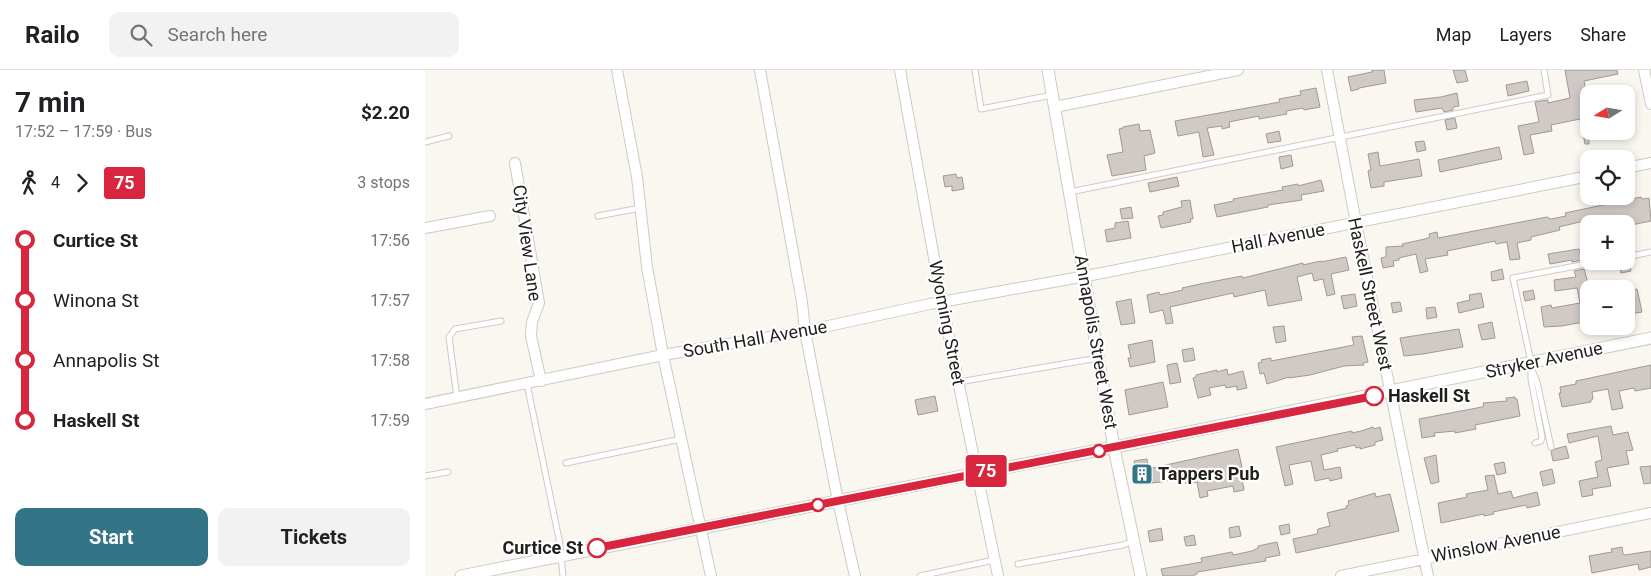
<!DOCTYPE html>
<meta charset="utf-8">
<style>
:root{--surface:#fff;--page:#f2f2f2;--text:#202124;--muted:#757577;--line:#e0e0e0;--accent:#337587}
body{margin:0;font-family:Roboto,sans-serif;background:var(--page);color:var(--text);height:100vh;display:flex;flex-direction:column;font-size:19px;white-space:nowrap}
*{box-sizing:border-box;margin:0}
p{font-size:16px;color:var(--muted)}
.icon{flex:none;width:28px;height:28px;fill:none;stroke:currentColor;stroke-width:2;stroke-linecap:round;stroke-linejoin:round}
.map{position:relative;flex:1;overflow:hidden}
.panel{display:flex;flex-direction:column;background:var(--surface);width:425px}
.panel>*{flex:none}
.badge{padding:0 10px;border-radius:4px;font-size:18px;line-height:32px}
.needle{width:32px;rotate:259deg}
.fabs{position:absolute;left:1155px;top:15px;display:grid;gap:10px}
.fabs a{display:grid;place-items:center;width:55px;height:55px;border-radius:10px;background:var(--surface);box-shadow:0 2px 8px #0003;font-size:25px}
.map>.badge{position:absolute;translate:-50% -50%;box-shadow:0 0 0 2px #fff}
.legs{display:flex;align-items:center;gap:8px;height:55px;padding:0 15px;font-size:16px}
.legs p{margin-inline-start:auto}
.headline{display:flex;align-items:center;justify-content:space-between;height:85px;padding:0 15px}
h1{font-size:28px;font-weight:700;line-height:38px}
.primary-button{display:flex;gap:10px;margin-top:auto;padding:10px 15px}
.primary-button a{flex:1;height:58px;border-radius:10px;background:var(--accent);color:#fff;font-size:20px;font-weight:700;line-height:58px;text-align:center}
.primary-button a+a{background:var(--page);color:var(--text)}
ul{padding:0 15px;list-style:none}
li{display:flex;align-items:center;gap:18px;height:60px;font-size:19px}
li i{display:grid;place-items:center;width:8px;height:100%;margin:0 6px;background:currentColor}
li i::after{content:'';width:12px;height:12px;margin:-6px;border:4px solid;border-radius:50%;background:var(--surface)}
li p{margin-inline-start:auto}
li:first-child i{background:linear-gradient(#0000 50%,currentColor 0)}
li:last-child i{background:linear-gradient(currentColor 50%,#0000 0)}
header{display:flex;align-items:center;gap:30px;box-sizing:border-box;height:70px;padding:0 25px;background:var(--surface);border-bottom:1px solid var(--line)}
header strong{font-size:24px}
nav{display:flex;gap:28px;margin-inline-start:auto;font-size:18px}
.search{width:350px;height:45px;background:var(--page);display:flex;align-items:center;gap:12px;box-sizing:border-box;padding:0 18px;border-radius:10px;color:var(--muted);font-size:19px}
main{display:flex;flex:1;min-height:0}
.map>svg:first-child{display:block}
</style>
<header>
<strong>Railo</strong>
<div class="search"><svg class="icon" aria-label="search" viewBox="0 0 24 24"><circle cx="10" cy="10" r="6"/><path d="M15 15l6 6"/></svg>Search here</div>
<nav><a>Map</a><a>Layers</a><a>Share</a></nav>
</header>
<main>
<section class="panel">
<div class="headline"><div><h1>7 min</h1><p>17:52 – 17:59 · Bus</p></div><b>$2.20</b></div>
<div class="legs"><svg class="icon" aria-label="walk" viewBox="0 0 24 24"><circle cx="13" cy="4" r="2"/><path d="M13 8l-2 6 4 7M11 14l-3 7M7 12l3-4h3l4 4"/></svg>4<svg class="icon" aria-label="forward" viewBox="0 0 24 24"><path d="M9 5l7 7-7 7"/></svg><b class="badge" style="background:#d7263d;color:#fff">75</b><p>3 stops</p></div>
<ul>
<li><i style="color:#d7263d"></i><b>Curtice St</b><p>17:56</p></li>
<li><i style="color:#d7263d"></i><span>Winona St</span><p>17:57</p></li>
<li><i style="color:#d7263d"></i><span>Annapolis St</span><p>17:58</p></li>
<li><i style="color:#d7263d"></i><b>Haskell St</b><p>17:59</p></li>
</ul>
<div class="primary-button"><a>Start</a><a>Tickets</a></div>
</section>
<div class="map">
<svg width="1226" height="506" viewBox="0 0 1226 506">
<rect width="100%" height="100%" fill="#faf6f0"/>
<path fill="#d0c9c5" stroke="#a09996" d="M947 0H959L961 13 934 18V19L926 21 923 7 947 2Z
M1028 0H1040L1043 11 1032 13Z
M1140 0H1192L1193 4 1159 11 1164 36V74H1160L1155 49 1126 55 1127 61 1105 65 1109 83 1099 85 1093 56 1114 52 1110 32 1123 30V33L1145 28Z
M1102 11 1104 21 1083 26 1081 15Z
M891 18 895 37 879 40 878 38 861 41 862 44 834 49V46L804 52 805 57 797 59V56L782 58 789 85 778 87 774 62 753 66 750 51 855 32 854 29 876 25 875 21Z
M1032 23 1034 36 1028 37V40L1019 42 1017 38 991 42 989 30 1016 27Z
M1030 48 1032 58 1022 60 1020 50Z
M714 54 715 61 725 60 730 83 719 86 721 100 687 106 682 85 698 82 694 59 698 58V57Z
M854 61 856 71 843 73 841 64Z
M999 71 1001 80 992 82 990 72Z
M1074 77 1077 89 1015 102 1013 90Z
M953 82 955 96 994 89 997 106 959 112V116L946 118 943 101 946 100 943 84Z
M866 85 868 96 856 99 854 87Z
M531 104 532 108 537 107 539 119 527 121V116L520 117 518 106Z
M752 107 754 116 725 122 723 113Z
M896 110 899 121 876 125 877 130 843 135V137L792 147 789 135 809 131 808 129 858 120 857 117 873 114V116Z
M1216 127 1217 129 1224 128 1226 151 1201 156V154H1194L1192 147 1163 154V150L1134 157 1135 160 1106 167V170L1092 173 1095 189 1085 190 1082 172 1071 174 1070 171 1022 181 1023 185 1000 189 1003 201 995 203 991 184 974 188V190L968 191 969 196 958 198 956 188 961 187V177L978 176 977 174 1000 169 1005 167 1004 164 1012 162 1013 168 1122 147 1126 149 1141 146 1140 143Z
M765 130 768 149H765L766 152 736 158 733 146 738 145V142L757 137 756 131Z
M706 137 708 148 697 149 695 139Z
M703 151 706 168 682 172 680 160 690 158V153Z
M1154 179 1157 190 1147 192V190L1125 194 1123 184Z
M921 187 924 200 906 204 910 224 902 226 898 209 889 211 887 203 872 207 877 230 843 236 840 220 809 227 808 223 745 237 748 253 741 254 738 240 725 243 722 225 734 222 735 225 758 220 757 218 775 214 817 206 818 208 878 193V195L896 191V192Z
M1204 191 1206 201 1196 203 1194 192Z
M1077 199 1079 209 1067 211 1066 202Z
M1159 199 1164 216V251L1137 256 1119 257 1116 237 1126 235 1127 238 1155 233 1152 218 1130 221 1129 210 1151 207 1149 201Z
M1212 219 1217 242 1205 244 1201 221Z
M1108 220 1110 229 1100 231 1098 222Z
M1056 223 1059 237 1034 243 1032 233 1045 230 1044 225Z
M930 224 932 236 919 239 916 226Z
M706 229 710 253 696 255 691 232Z
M975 232 977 241 968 243 966 233Z
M1010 237 1012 247 1002 249 1001 238Z
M1067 252 1070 268 1057 270 1053 255Z
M859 256 861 271 851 273 848 257Z
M1034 259 1038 277 998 284 979 286 975 268Z
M937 266 943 292 938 293 939 295 919 296 885 305 864 308V307L842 314 839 303 835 304 833 293 837 292 836 290 846 288V291L929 275 927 267Z
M727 270 730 292 705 297 703 288H706L703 275Z
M768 278 770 290 759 292 757 280Z
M752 293 756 312 745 314 742 295Z
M1226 295V318L1210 321 1209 318 1194 321 1198 338 1187 340 1183 319 1167 322 1168 329 1166 330V332L1137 337 1134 323H1136L1135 317 1151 314V311Z
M802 299 803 305 818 301 822 318 812 320V316L801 318 800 315 784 318 786 325 773 328 768 308 771 307V305L792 300V302Z
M738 312 743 337 704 345 700 320Z
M510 326 513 341 493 345 490 330Z
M1090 327V329H1092L1095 346 1050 355 1051 359 1030 363V361L1009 363 1010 366 997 368 994 349 1057 337 1059 336 1058 333 1082 331 1081 328Z
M1186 356 1188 365 1203 362 1204 366 1208 380 1201 381 1204 394 1182 398 1186 416 1167 419 1168 425 1157 427 1154 411 1173 407 1170 392 1177 390 1173 366 1144 373 1142 364Z
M948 357 949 359 955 357 958 370 950 372V375L935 379V377L931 378 930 375 912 379 913 381 896 385 899 400 915 397 917 408 905 411 904 408 890 411 886 391 864 395 868 414 860 416 851 377 927 361V363L936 361Z
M1141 376 1144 388 1128 391 1126 381 1130 379Z
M813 379 817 397 815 398 819 420 809 422 808 416 782 421 783 426 775 428 772 412 761 414 760 409 751 412 750 409 737 412 714 414 713 412 709 391 722 389 723 399Z
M1011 385 1014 412 1006 414 999 388Z
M1079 392 1081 403 1072 405 1069 394Z
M1226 396V413L1219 414 1215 397Z
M1127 399 1130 413 1118 416 1115 402Z
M1069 405 1073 424 1086 421 1088 428 1112 422 1115 435 1102 438 1101 435 1068 442 1069 444 1059 446V444L1016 453 1013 433 1042 427 1041 424 1063 420 1060 406Z
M950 423 951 427 965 424 974 461 871 483 868 469 892 464 893 459 905 456 902 443 922 438 921 436 924 435 923 431Z
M864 454 865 463 856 465 854 456Z
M814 456 816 466 805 468 804 458Z
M736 458 738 470 725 472 723 461Z
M769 465 771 475 761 476 759 467Z
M852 472 855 485 840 488 841 491 772 502V504L769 505V506H738L736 499 777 492 776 488 807 482 808 485 827 481 833 478V476Z
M1197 477 1198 484 1200 485 1226 481V497L1214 500 1213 494 1167 503 1164 486 1187 482 1186 479Z"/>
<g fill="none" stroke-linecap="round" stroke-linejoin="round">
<g stroke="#cecac4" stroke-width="7">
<path id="service" d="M550 0 556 39 627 25
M0 72 24 66
M645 122 1123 25 1119 0
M173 146 215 138
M1201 187 1226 182
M1107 300 1112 312 1126 377
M534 312 673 288
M102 314 134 469 138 506
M32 328 24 267 30 259 76 251
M1110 373 1116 371 1117 367 1106 309V292L1088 208 1177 191
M141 393 256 369
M0 406 23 402
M593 494 698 475 708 471
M495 506 569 490"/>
</g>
<g stroke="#cecac4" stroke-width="12">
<path id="minor" d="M192 0 212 107 222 197 238 285 286 506
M335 0 377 232 380 261 413 431 430 506
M475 0 517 232 573 506
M902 0 931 153 1003 506
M1219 0 1226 34
M630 37 813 0
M90 93 114 233 107 252 106 266 116 311
M1201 98 1226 93
M0 158 65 146
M0 334 238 285 380 261 505 234 672 204 1164 106
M916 506 1226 443"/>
</g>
<g stroke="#cecac4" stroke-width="13">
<path id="tertiary" d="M623 0 689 378 716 506
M36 506 552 403 680 379 1226 268"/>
</g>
<use href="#service" stroke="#fff" stroke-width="5"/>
<use href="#minor" stroke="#fff" stroke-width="10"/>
<use href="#tertiary" stroke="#fff" stroke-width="11"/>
</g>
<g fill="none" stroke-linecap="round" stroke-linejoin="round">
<g stroke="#fff" stroke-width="11">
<path id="line-1" d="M172 478 949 326"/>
</g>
<use href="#line-1" stroke="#d7263d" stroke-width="8"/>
</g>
<defs>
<g id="building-square" transform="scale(1.125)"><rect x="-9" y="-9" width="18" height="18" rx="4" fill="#337587" stroke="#fff"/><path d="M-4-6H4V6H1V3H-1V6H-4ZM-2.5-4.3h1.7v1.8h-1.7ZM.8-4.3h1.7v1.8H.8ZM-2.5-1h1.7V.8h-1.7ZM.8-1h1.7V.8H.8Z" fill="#fff"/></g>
</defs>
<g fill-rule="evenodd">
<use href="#building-square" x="717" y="404"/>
</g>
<g fill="#fff" stroke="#d7263d" stroke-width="2.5">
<circle cx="949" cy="326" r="9"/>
<circle cx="674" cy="381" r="6"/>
<circle cx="393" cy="435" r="6"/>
<circle cx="172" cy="478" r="9"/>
</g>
<g text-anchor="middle" stroke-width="4.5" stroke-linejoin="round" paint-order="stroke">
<g font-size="18" fill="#201f1c" stroke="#fff">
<text transform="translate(853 168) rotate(-11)" y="6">Hall Avenue</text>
<text transform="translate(102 173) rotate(82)" y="6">City View Lane</text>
<text transform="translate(945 224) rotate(78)" y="6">Haskell Street West</text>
<text transform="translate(522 253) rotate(79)" y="6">Wyoming Street</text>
<text transform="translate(330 269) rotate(-10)" y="6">South Hall Avenue</text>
<text transform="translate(671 272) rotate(80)" y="6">Annapolis Street West</text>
<text transform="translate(1119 290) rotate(-12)" y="6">Stryker Avenue</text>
<text transform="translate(1071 474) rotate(-11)" y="6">Winslow Avenue</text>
</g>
<g font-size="18" font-weight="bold" fill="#201f1c" stroke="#fff" text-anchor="start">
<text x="963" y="332">Haskell St</text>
<text x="158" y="484" text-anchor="end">Curtice St</text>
</g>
<g font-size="18" font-weight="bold" fill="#201f1c" stroke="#fff" text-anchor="start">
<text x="733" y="410">Tappers Pub</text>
</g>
</g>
</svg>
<div class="fabs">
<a><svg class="needle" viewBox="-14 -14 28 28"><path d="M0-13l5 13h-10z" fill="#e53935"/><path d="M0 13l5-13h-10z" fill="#757577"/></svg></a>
<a><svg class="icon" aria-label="locate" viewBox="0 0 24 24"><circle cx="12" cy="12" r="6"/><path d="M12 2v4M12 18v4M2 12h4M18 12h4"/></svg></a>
<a>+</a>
<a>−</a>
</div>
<b class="badge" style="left:561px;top:401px;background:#d7263d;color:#fff">75</b>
</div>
</main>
